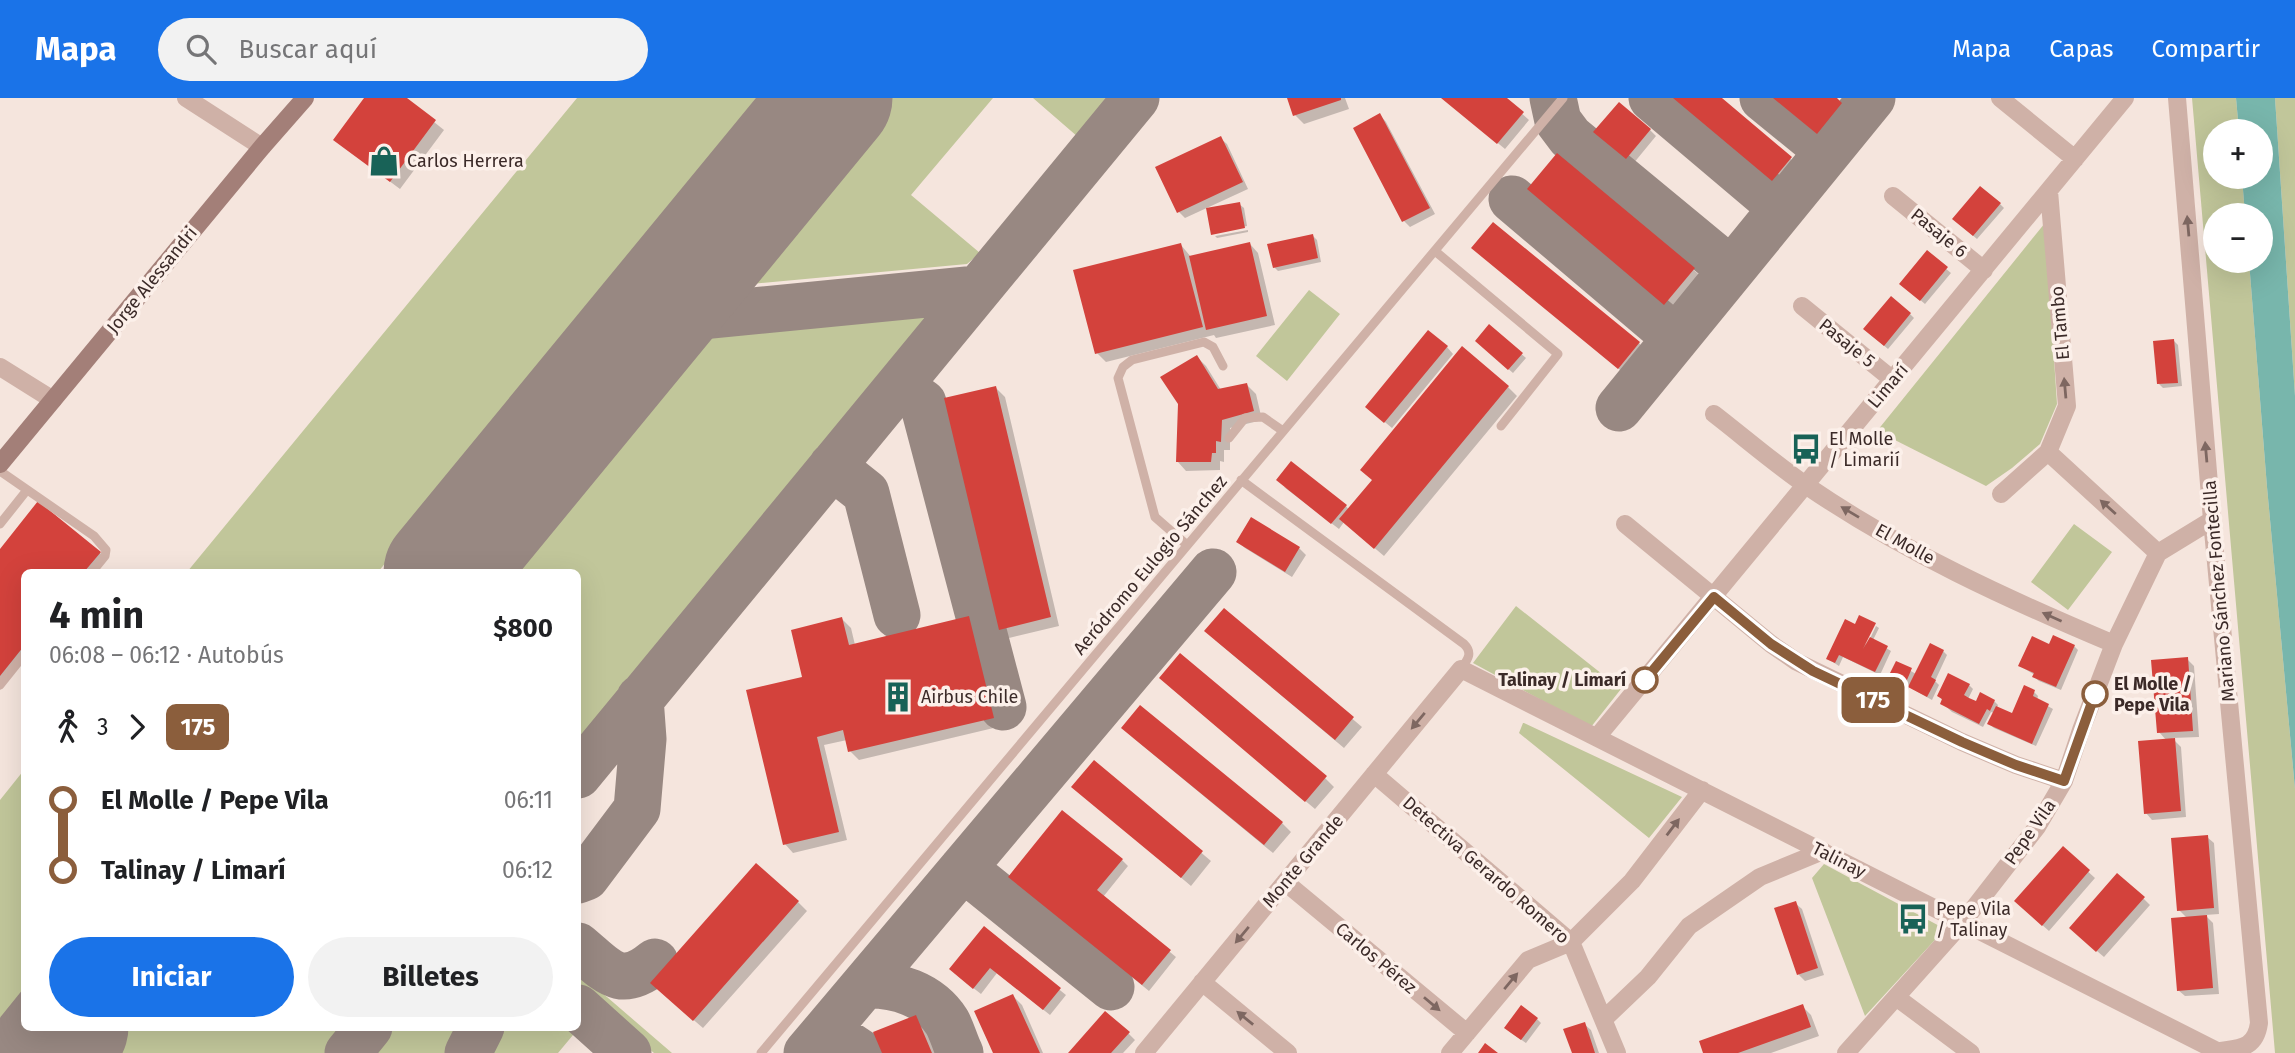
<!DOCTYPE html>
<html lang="es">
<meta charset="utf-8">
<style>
:root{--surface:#fff;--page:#f2f2f2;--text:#202124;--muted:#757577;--accent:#1a73e8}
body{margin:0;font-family:"Fira Sans",sans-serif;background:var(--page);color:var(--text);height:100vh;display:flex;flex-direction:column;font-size:26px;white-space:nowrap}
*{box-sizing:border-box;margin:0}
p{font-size:23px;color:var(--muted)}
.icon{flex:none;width:38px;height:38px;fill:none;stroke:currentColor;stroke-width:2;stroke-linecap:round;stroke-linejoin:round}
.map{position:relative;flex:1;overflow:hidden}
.drawer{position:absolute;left:21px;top:471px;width:560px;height:462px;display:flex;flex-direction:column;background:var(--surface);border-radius:10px;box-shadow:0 7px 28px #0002}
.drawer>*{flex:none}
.badge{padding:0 14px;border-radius:10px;font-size:24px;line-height:46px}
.controls{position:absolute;left:2203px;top:21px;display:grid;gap:14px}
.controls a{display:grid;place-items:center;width:70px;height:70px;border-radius:50%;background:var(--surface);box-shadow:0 7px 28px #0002;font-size:35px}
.map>.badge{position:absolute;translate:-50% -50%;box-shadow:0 0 0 4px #fff}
.legs{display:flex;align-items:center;gap:10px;height:77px;padding:0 28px;font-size:23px}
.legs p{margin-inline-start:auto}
.summary{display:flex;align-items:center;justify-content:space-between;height:119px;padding:0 28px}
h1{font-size:38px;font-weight:700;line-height:52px}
.cta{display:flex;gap:14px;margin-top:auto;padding:14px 28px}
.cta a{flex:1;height:80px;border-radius:42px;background:var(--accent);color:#fff;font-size:28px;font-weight:700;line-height:80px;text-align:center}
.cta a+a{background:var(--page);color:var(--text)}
ul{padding:0 28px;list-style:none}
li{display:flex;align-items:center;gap:24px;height:70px;font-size:26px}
li i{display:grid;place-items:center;width:10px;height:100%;margin:0 9px;background:currentColor}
li i::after{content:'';width:18px;height:18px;margin:-9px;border:5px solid;border-radius:50%;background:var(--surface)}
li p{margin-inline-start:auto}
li:first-child i{background:linear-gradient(#0000 50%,currentColor 0)}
li:last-child i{background:linear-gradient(currentColor 50%,#0000 0)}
header{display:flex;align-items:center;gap:42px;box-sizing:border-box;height:98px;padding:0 35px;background:var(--accent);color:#fff}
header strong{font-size:33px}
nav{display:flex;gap:38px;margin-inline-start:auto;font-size:24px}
.search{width:490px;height:63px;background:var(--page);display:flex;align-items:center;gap:18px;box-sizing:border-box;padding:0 24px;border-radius:38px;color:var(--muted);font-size:26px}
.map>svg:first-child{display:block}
</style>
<header>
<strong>Mapa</strong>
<div class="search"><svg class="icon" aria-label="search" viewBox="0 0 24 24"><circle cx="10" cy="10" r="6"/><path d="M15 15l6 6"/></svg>Buscar aquí</div>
<nav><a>Mapa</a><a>Capas</a><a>Compartir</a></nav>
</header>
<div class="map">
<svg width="2295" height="955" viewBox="0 0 2295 955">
<rect width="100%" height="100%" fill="#f5e5dd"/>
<path fill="#c1c69a" d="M577 0H770L378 474H187Z
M873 0H993L911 97 980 155 967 166 740 187 731 182 728 176Z
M1033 0H1110L1078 39Z
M2192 0H2236L2239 33H2216V79H2242L2245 117H2216V163H2249L2267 389 2295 691V955H2275Z
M2275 0H2295V298Z
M2045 125 2057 306 2040 346 2012 370 1986 388 1877 333Z
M1309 192 1340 216 1287 283 1256 258Z
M917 203 927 207 932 219 612 605 578 650V474H490L670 249 718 226Z
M2074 426 2112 454 2068 512 2031 484Z
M1516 508 1621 591 1591 629 1473 565Z
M1523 625H1524L1682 699 1649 740 1519 635Z
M24 672V905L0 935V702Z
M1824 766 1945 831 1865 918 1812 780Z
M578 874 672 955H654L578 890Z
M117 929H350L329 955H96Z
M382 929H470L456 955H361Z
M488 929H576L578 931 558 955H476Z"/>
<path fill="#78b6ac" d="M2236 0H2275L2295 298V691L2267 389 2249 163H2261V117H2245L2242 79H2261V33H2239Z"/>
<path fill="#0003" d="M366 0H404L444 32 400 91 345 50Z
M1289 0H1345L1349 11 1304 26 1295 17Z
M1443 0H1504L1529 22 1505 51Z
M1673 0H1719L1800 69 1782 91Z
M1774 0H1834L1850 15 1827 43Z
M1380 17 1386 24 1435 116 1410 129 1404 123Z
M1650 32 1656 38 1633 66 1602 41Z
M1220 40 1227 46 1248 91 1185 120 1179 114Z
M1558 57 1703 180 1674 214 1538 100Z
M1239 106 1244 110 1247 128 1214 135V136L1208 112Z
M2000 106 2004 110 1977 141 1958 125Z
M1248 132V134L1217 140 1215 138Z
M1313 138 1317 142 1321 164 1278 173 1274 169Z
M1250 146 1258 155 1275 227 1216 240 1214 237 1106 264 1097 255 1181 147 1191 159Z
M1473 150 1639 245 1645 252 1625 276Z
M1927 155 1951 175 1925 206 1906 190Z
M1910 216 1914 220 1888 251 1869 235Z
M1490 229 1526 260 1513 275 1481 247Z
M2174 243 2178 247 2182 288 2163 290 2159 286Z
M1447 249 1453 256 1392 330 1374 315Z
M1197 259 1206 268 1221 292 1247 287 1256 296 1262 322 1230 330V352H1224V364L1220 363V372L1186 373 1178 364 1180 305Z
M1508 289 1517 298 1384 458 1344 424 1339 431 1284 389 1346 408 1349 412Z
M996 290 1005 299 1059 528 1009 540 1000 531Z
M1238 444 1299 450 1306 457 1292 479 1245 450Z
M0 453 100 455 106 461 96 474H24V562L0 592Z
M1224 512 1362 629 1344 650 1215 542Z
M969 520 978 529 1002 628 859 662 850 653 847 642 824 647 847 742 793 755 785 746 805 581 842 521 851 530 855 547Z
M1876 528 1879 530 1873 542 1891 553 1880 577 1843 559 1839 568 1828 561 1864 546 1867 547Z
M2050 548H2074L2078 552 2061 592 2039 583 2034 579 2035 577 2020 568Z
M1943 553 1947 557 1935 583 1939 587 1932 602 1909 589 1908 592 1889 581 1897 565 1916 576Z
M2187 561 2194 568 2199 639 2172 640 2181 649 2186 719 2152 722 2146 715 2167 643 2159 634Z
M1969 587 1973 591 1968 601 1976 606 1994 603 1998 607 1997 610 2013 617 2034 594 2038 598 2037 602 2053 611 2036 648 1994 630 1989 626 1994 615 1991 614 1983 629 1952 614 1942 605 1943 603 1939 598Z
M1170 589 1325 680 1334 689 1315 711Z
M1132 639 1282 725 1291 734 1273 755Z
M1094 664 1211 763 1191 788 1083 697Z
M2207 739 2214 745 2219 816 2205 817 2213 825 2219 896 2185 898 2178 892 2187 820 2179 812Z
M2063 751 2095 780 2049 833 2023 810Z
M1122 762 1128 768 1103 799 1176 859 1149 893 1016 785Z
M2143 800 2150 807 2104 859 2077 836Z
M798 804 807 813 703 930 661 894Z
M1795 805 1802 811 1824 877 1805 883 1799 877 1777 811Z
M984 831 1066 897 1050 917 997 875 981 896 958 878Z
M1013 898 1022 907 1043 955H995Z
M1802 908 1811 917 1819 938 1771 955H1705Z
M916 919 925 928 936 955H884Z
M1537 921 1541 925 1526 945 1510 934Z
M1584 926 1591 932 1599 955H1573Z
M1128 935 1135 942 1123 955H1071Z"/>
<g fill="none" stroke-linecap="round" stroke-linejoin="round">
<path stroke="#988882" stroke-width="47" d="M1553 0 1558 23 1570 39 1731 172
M1652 0 1782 110
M1763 0 1828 53
M1512 101 1676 240
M650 223 977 191
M899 288 923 305 1003 609
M1619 310 1872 0
M832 368 866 395 897 517
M578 677 1136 0
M963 770 1111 889
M578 782 586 779 637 711 643 641 640 600
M578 848C607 872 619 893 655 864
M865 887C896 886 929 896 947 924 952 933 955 945 960 955
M578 910 628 955
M824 935 843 943 861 955
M348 955 369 929
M468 955 481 929
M807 955 1213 474"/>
<path stroke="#988882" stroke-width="119" d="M443 474 833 0
M48 955 69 929"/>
</g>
<path fill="#d3423c" d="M364 0H407L436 22 390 84 333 42Z
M1287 0H1341V2L1293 18Z
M1441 0H1507L1524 14 1497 46Z
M1673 0H1722L1792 59 1772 83Z
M1773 0H1837L1842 5 1817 36Z
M1619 4 1651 31 1626 61 1593 34Z
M1380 15 1430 110 1402 124 1353 30Z
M1221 38 1243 84 1177 115 1155 69Z
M1557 55 1695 170 1664 207 1527 91Z
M1980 88 2001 105 1973 138 1952 121Z
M1240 104 1245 130 1211 137 1206 110Z
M1493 124 1640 244 1618 271 1471 150Z
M1313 136 1318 160 1273 170 1267 146Z
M1250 144 1267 218 1206 232 1189 158Z
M1181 145 1203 229 1095 256 1073 172Z
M1927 152 1948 169 1920 203 1899 186Z
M1891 198 1911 215 1884 248 1863 231Z
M1489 226 1523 255 1508 272 1475 243Z
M1428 232 1448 248 1384 325 1365 309Z
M2174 241 2178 285 2157 286 2153 243Z
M1462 248 1509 288 1374 451 1339 421 1372 382 1360 372Z
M1197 257 1218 291 1247 285 1254 313 1222 322 1221 344 1216 343V355H1212L1211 364H1176L1178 306 1160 279Z
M996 288 1051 519 999 532 944 300Z
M1291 363 1347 407 1331 426 1276 382Z
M38 403 101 454 84 474H24V548L0 578V451Z
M1251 419 1300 449 1285 474 1236 444Z
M1224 510 1354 619 1335 642 1204 533Z
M1859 517 1876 525 1863 551 1870 539 1888 548 1875 574 1839 557 1835 565 1826 561 1845 521 1855 526Z
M969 518 994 620 848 654 843 632 817 639 839 734 783 747 746 592 802 579 791 532 842 519 849 547Z
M2053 537 2075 547 2056 589 2032 579 2034 575 2018 568 2032 538 2049 546Z
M1930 545 1944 552 1931 579 1936 582 1927 599 1908 589Z
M1180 555 1327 678 1305 704 1159 580Z
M2188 559 2193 633 2157 635 2151 562Z
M1896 563 1912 570 1904 589 1887 581Z
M1948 575 1970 586 1964 597 1969 600 1976 603 1980 594 1995 602 1990 613 1987 611 1979 626 1940 606 1942 601 1937 598Z
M2024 587 2035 592 2033 598 2049 606 2032 646 1987 626 1996 608 2012 615Z
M1140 607 1283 724 1264 747 1121 630Z
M2175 640 2181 713 2144 716 2138 643Z
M1094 662 1203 753 1181 780 1071 689Z
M1062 712 1123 761 1097 792 1171 852 1142 887 1008 779Z
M2208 737 2214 810 2177 813 2171 740Z
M2063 748 2090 772 2042 828 2014 803Z
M756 765 799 803 693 923 650 885Z
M2117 775 2145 799 2096 854 2069 830Z
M1796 803 1818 870 1797 877 1774 810Z
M2207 817 2213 890 2177 893 2171 820Z
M984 828 1061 890 1043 912 990 870 973 891 949 871Z
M1013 896 1040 955H993L974 913Z
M1803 906 1811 929 1738 955H1703L1699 943Z
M1521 907 1538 920 1521 942 1504 930Z
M1105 913 1130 934 1111 955H1068Z
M916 917 932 955H882L873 934Z
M1585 924 1595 955H1572L1563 931Z
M1485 945 1498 955H1478Z"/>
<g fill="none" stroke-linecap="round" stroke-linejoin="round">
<path stroke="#cfb1a7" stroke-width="9" d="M1435 153 1558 256 1501 328
M1229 340 1245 320 1263 319 1283 333
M0 373 94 438 106 452 105 458 92 474
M1241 382 1464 546C1473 555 1468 561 1461 571
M0 426 27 392
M1187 447 1155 419 1118 280 1123 269 1132 262 1204 244 1213 249 1223 268
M0 587 24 557
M761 955 1563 0"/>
<path stroke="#cfb1a7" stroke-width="18" d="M186 0 262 49
M2000 0 2075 61
M2177 0 2212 422 2259 925C2255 955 2234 949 2210 955
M1893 98 1984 172
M1802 208 1893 282
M0 269 53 302
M1714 316C1745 340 1775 366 1807 388 1902 453 2009 502 2114 546
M2048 354 2158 455
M2001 396 2048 354 2067 308 2049 93
M1625 426 1771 546 1797 564 1962 644 2016 667 2064 683
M1597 639 2125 0
M1374 676 1571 844 1617 955
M1285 784 1467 935
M1202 884 1288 955
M1896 899 1971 955
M1604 921 1648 879 1689 828 1760 779 1823 753
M1144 955 1461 571 2217 953
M1450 955 1528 862 1571 844 1632 783 1702 692
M1846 955 1963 824 2037 729 2064 683 2081 632 2114 546 2158 455 2212 422"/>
<path stroke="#a37f78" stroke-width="18" d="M0 366 262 49 305 0"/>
</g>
<defs><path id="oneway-solid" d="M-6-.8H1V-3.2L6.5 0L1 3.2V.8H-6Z" transform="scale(1.75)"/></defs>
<g fill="#7e6761">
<use href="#oneway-solid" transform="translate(2188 128) rotate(-95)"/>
<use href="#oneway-solid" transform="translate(2065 290) rotate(-95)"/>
<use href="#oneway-solid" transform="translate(2206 354) rotate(-95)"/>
<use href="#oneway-solid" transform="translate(2108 409) rotate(-138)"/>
<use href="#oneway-solid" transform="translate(1850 414) rotate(-149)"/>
<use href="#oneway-solid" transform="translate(2052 519) rotate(-156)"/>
<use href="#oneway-solid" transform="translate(1418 623) rotate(130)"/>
<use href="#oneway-solid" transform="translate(1673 729) rotate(-53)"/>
<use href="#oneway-solid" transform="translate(1242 837) rotate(130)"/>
<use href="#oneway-solid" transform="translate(1511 883) rotate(-50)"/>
<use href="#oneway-solid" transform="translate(1432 906) rotate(40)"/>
<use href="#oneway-solid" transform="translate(1245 920) rotate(-141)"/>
</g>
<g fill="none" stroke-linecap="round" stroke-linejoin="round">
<g stroke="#fff" stroke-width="16">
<path id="line-1" d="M1645 582 1714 499 1771 546 1813 573 1962 644 2016 667 2064 683 2095 596"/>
</g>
<use href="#line-1" stroke="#8b5e3c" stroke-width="10"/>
</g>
<defs>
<g id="shop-bare" transform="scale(2.415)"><path d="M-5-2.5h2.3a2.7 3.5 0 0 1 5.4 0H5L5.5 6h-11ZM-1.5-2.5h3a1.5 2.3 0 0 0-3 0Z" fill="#186257" stroke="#fcf0ea" stroke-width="2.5" paint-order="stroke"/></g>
<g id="bus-bare" transform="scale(2.415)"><path d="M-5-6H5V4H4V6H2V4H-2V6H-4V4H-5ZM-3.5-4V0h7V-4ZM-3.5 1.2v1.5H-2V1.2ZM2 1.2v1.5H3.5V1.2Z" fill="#186257" stroke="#fcf0ea" stroke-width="2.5" paint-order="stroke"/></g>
<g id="building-bare" transform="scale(2.415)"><path d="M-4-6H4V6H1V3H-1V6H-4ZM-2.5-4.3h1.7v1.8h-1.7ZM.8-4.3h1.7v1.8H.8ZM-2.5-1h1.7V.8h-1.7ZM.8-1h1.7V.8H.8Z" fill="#186257" stroke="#fcf0ea" stroke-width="2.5" paint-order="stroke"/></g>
</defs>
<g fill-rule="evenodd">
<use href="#shop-bare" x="384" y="63"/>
<use href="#bus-bare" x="1806" y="351"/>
<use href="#building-bare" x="898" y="599"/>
<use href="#bus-bare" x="1913" y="821"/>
</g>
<g fill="#fff" stroke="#8b5e3c" stroke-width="3.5">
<circle cx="1645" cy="582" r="12"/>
<circle cx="2095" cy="596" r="12"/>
</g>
<g text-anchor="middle" stroke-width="7" stroke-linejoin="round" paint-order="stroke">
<g font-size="18" fill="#3b2a28" stroke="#fcf0ea" text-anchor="start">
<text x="407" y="69">Carlos Herrera</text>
<text x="1829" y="347">El Molle<tspan x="1829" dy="21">/ Limarií</tspan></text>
<text x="921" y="605">Airbus Chile</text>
<text x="1936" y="817">Pepe Vila<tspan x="1936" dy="21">/ Talinay</tspan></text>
</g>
<g font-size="18" fill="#3b2a28" stroke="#fcf0ea">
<text transform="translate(1939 135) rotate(39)" y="6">Pasaje 6</text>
<text transform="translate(152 182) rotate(-51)" y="6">Jorge Alessandri</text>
<text transform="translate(2060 225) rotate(-95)" y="6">El Tambo</text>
<text transform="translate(1847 245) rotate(39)" y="6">Pasaje 5</text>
<text transform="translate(1888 288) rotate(-50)" y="6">Limarí</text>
<text transform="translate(1905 446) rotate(29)" y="6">El Molle</text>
<text transform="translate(1150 467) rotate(-50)" y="6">Aeródromo Eulogio Sánchez</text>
<text transform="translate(2219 493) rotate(-95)" y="6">Mariano Sánchez Fontecilla</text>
<text transform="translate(2030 734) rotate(-55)" y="6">Pepe Vila</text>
<text transform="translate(1839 762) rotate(27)" y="6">Talinay</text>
<text transform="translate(1303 763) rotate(-50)" y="6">Monte Grande</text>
<text transform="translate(1486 772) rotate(41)" y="6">Detectiva Gerardo Romero</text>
<text transform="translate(1376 860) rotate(40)" y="6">Carlos Pérez</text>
</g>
<g font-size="18" font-weight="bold" fill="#3b2a28" stroke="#fcf0ea" text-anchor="end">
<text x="1626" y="588">Talinay / Limarí</text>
<text x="2114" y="592" text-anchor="start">El Molle /<tspan x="2114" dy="21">Pepe Vila</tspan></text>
</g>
</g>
</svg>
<div class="controls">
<a>+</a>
<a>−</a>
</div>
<b class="badge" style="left:1873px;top:602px;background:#8b5e3c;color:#fff">175</b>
<section class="drawer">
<div class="summary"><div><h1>4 min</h1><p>06:08 – 06:12 · Autobús</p></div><b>$800</b></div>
<div class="legs"><svg class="icon" aria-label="walk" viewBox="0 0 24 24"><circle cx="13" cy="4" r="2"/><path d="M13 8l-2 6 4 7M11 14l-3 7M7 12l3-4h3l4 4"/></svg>3<svg class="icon" aria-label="forward" viewBox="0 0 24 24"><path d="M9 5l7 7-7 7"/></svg><b class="badge" style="background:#8b5e3c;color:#fff">175</b></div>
<ul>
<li><i style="color:#8b5e3c"></i><b>El Molle / Pepe Vila</b><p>06:11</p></li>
<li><i style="color:#8b5e3c"></i><b>Talinay / Limarí</b><p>06:12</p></li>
</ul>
<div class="cta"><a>Iniciar</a><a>Billetes</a></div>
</section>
</div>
